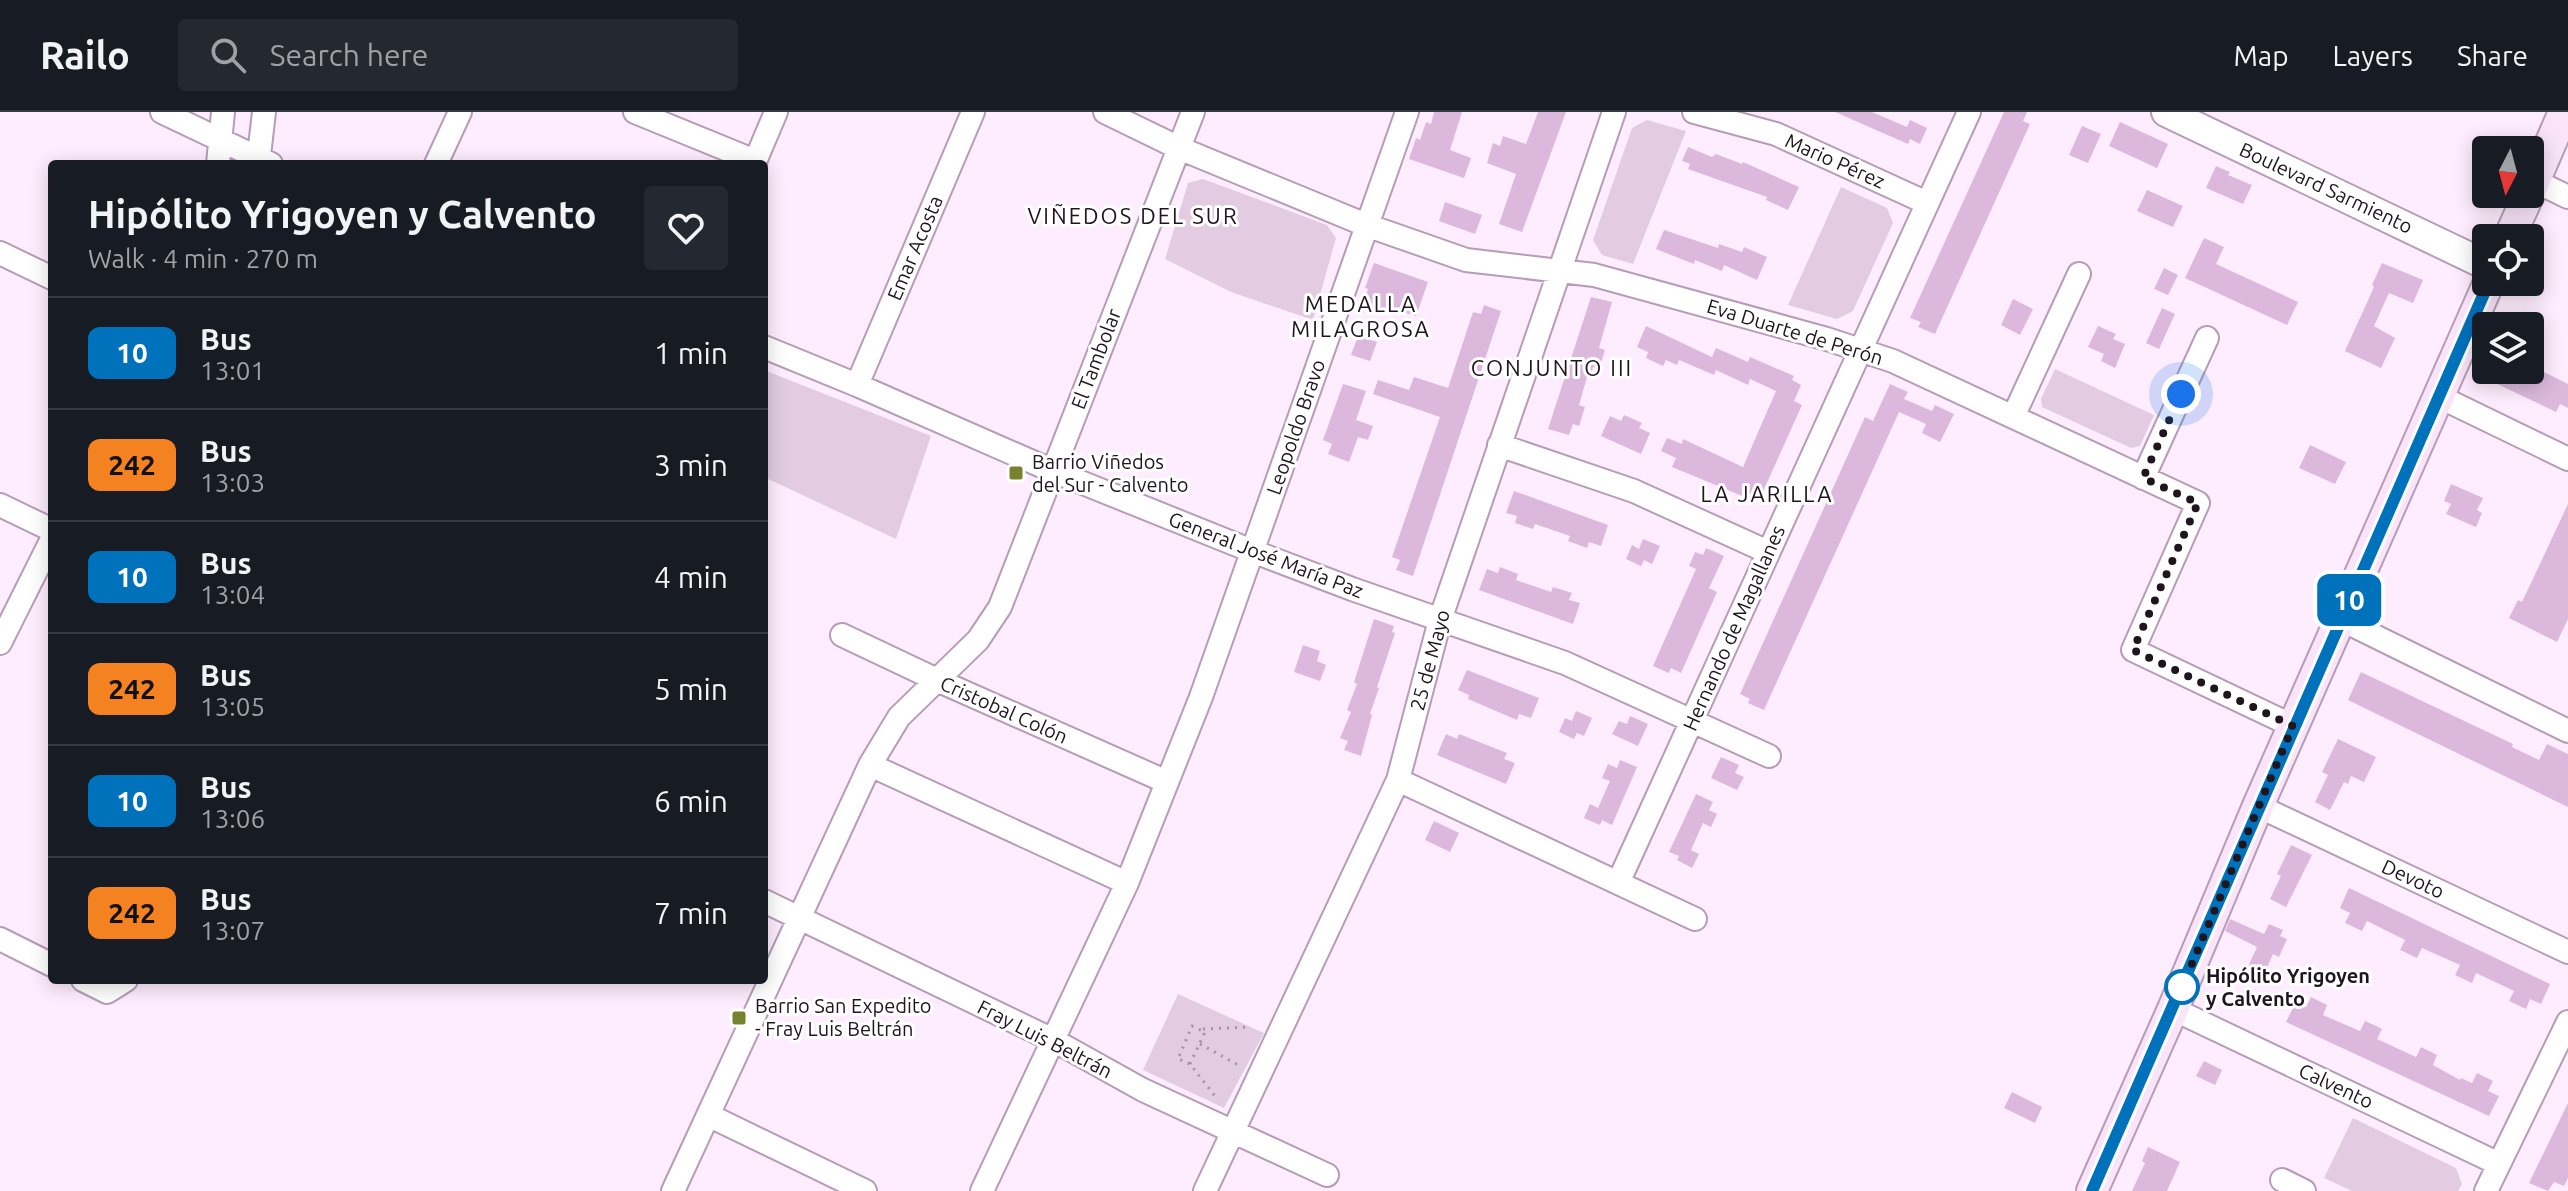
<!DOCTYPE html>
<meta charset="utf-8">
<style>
:root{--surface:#171b24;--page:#242831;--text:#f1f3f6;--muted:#9ea1a6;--line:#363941}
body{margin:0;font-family:Ubuntu,sans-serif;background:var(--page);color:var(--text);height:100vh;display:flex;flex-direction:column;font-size:30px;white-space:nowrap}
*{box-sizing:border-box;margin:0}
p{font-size:26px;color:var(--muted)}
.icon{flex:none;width:44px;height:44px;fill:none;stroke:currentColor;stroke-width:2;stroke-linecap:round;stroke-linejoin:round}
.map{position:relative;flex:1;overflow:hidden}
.details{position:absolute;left:48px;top:48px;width:720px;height:824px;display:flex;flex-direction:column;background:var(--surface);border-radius:8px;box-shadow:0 4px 20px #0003}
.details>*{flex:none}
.badge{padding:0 16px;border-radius:12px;font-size:28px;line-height:52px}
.needle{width:52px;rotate:186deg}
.tools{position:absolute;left:2472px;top:24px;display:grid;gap:16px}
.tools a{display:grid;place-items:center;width:72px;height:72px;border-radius:8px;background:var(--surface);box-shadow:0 4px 20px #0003;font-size:40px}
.you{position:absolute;width:40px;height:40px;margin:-20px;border:6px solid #fff;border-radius:50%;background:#1a73e8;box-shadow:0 0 0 12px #1a73e833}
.map>.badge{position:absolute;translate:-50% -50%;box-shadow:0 0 0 4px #fff}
.round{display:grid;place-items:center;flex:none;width:84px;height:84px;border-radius:8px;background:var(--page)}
.head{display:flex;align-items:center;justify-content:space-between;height:136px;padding:0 40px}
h1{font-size:38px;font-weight:600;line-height:60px}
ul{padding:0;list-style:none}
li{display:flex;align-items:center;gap:24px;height:112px;padding:0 40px;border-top:2px solid var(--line)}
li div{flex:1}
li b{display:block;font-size:30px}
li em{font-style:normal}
li .badge{min-width:88px;font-weight:700;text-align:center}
header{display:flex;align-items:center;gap:48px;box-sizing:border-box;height:112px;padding:0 40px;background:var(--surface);border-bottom:2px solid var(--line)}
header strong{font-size:38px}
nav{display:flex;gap:44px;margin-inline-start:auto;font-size:28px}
.search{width:560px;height:72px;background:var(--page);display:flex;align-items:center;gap:20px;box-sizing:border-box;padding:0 28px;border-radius:8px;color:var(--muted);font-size:30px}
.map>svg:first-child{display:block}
</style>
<header>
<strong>Railo</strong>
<div class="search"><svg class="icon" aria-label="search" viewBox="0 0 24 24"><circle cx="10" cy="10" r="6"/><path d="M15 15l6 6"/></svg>Search here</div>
<nav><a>Map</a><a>Layers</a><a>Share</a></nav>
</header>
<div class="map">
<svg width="2568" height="1079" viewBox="0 0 2568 1079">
<rect width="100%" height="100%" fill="#feedfe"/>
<path fill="#e3cce2" d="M1647 8 1686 19 1633 152 1602 143 1593 128 1632 16Z
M1203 67 1327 113 1336 126 1313 208 1231 180 1165 147 1188 71Z
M1841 75 1887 96 1893 111 1853 199 1837 207 1788 193Z
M2055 257 2154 303 2140 334 2131 336 2042 295 2041 287Z
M764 258 931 324 896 427 764 365Z
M1178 882 1264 921 1224 996 1143 958Z
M2353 1006 2456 1056 2462 1072 2458 1079H2352L2324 1066Z"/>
<path fill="#dcb9dc" d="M1434 0H1462L1450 38 1471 46 1464 66 1409 47 1416 26 1420 28 1426 10 1431 12Z
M1538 0H1566L1522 120 1499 112 1516 62 1487 51 1493 31 1500 34 1503 24 1526 32Z
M1835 0H1872L1907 15 1910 8 1927 16 1920 32 1910 27 1908 32Z
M2004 0H2027L2023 9 2030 12 1935 222 1918 215 1921 210 1910 206Z
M2120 10 2168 32 2157 56 2109 34Z
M2082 14 2101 22 2088 51 2069 43Z
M1688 35 1712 45 1716 42 1742 52 1743 50 1799 75 1788 98 1766 88 1767 85 1688 57 1690 52 1682 49Z
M2216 54 2230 60 2228 63 2252 73 2243 92 2206 76Z
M2147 78 2183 94 2173 115 2137 99Z
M1445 90 1482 103 1475 122 1439 109Z
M1664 118 1718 136 1719 132 1742 140 1744 135 1767 145 1757 168 1724 153 1722 159 1695 148 1694 152 1656 137Z
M2204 126 2224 135 2216 152 2298 190 2287 213 2185 166Z
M1374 151 1428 170 1416 204 1389 195 1386 203 1362 194 1368 177 1365 176Z
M2382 151 2423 168 2413 191 2389 181 2374 214 2395 226 2381 256 2345 239 2374 175 2372 173Z
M2164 156 2178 163 2168 183 2154 177Z
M1591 185 1612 190 1599 236 1605 238 1599 257 1593 255 1590 266 1587 265 1579 293 1585 295 1579 314 1573 312 1569 323 1548 317Z
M2013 187 2033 197 2020 223 2001 213Z
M1484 193 1501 199 1413 464 1396 458 1400 448 1392 445 1440 305 1373 282 1378 268 1409 278 1414 265 1448 276 1473 200 1481 202Z
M2162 196 2175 202 2159 237 2146 231Z
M1646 214 1712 245 1716 236 1748 250 1750 245 1794 264 1792 268 1801 273 1794 289 1802 293 1760 386 1750 382 1747 386 1672 355 1676 346 1661 339 1667 326 1682 332 1683 327 1743 355 1776 279 1750 267 1748 273 1716 258 1714 263 1679 248 1677 253 1666 248 1663 254 1646 246 1648 240 1637 235Z
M2098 214 2116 222 2113 227 2125 232 2115 256 2101 249 2104 242 2088 235Z
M1358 224 1377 230 1370 249 1351 243Z
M2530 253 2568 272V296L2560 292 2556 300 2491 269 2497 258H2530Z
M1343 272 1366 279 1356 308 1373 314 1368 328 1358 325 1349 350 1328 342 1332 332 1323 328Z
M1890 272 1908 280 1904 287 1932 299 1935 293 1954 302 1940 330 1922 321 1926 312 1899 300 1764 598 1748 591 1750 587 1740 582 1865 305 1873 309Z
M1624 303 1642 311 1639 316 1650 321 1641 342 1601 324 1610 304 1621 309Z
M2310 333 2346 350 2335 372 2299 356Z
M2451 372 2483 386 2477 398 2482 401 2476 415 2446 402 2451 392 2444 389Z
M1514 379 1608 413 1601 434 1589 430 1587 436 1568 429 1570 424 1535 412 1533 417 1515 411 1517 404 1506 401Z
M2568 392V507L2557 530 2509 506 2518 488 2522 490Z
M1643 427 1660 434 1652 452 1644 448 1641 454 1626 447 1632 433 1639 437Z
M1706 436 1724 444 1709 476 1717 480 1681 561 1671 556 1669 561 1653 554 1696 457 1689 454 1695 440 1703 443Z
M1500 455 1518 462 1516 468 1551 480 1553 475 1572 481 1569 488 1580 491 1573 512 1479 478 1487 457 1498 461Z
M1374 507 1394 514 1392 520 1395 521 1377 575 1379 576 1370 602 1372 603 1361 644 1344 638 1348 629 1340 626 1351 600 1347 598 1357 572 1354 570Z
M1303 533 1320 539 1317 549 1326 553 1320 569 1294 560Z
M1467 558 1539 586 1531 606 1519 602 1517 608 1468 587 1469 583 1458 578Z
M2361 560 2513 632 2512 635 2539 648 2547 632 2568 642V695L2348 588Z
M1576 599 1592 606 1584 624 1577 621 1574 627 1559 620 1565 606 1572 609Z
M1630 604 1648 612 1638 634 1612 622 1619 609 1627 612Z
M1446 622 1457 627 1459 622 1507 641 1504 647 1515 651 1506 672 1437 643Z
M2338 627 2376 645 2364 670 2351 664 2348 672 2344 670 2330 698 2315 690 2328 663 2322 660Z
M1721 645 1739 653 1735 661 1744 665 1737 678 1711 666Z
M1620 648 1637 655 1612 713 1602 708 1600 713 1584 706 1590 692 1598 696 1610 669 1602 666 1608 652 1617 656Z
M1696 682 1713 690 1709 698 1717 702 1711 715 1703 711 1691 738 1699 742 1692 756 1677 748 1679 744 1669 740Z
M1434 709 1459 721 1450 740 1425 728Z
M2291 733 2312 743 2286 795 2270 787 2281 764 2277 762Z
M2349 776 2550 872 2541 892 2530 887 2526 897 2509 889 2514 879 2493 869 2476 861 2472 871 2455 863 2460 853 2422 836 2417 846 2400 838 2405 828 2367 809 2362 819 2345 811 2350 801 2340 796Z
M2230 807 2264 822 2269 812 2283 818 2280 824 2287 827 2279 845 2273 842 2263 865 2247 857 2257 835 2225 819Z
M2311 885 2327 893 2323 903 2360 919 2365 909 2374 913 2382 917 2377 927 2416 945 2421 935 2437 943 2433 953 2460 968 2461 966 2472 971 2477 961 2493 969 2488 979 2499 984 2489 1004 2286 910 2296 890 2306 895Z
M2204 949 2222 958 2215 973 2196 964Z
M2012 980 2042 995 2035 1011 2004 996Z
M2568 991V1066L2564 1074 2554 1070 2548 1079 2529 1071Z
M2148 1035 2180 1050 2167 1079H2132L2145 1051 2142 1049Z"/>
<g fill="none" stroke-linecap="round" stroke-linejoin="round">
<g stroke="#b79cb7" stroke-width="26">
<path id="minor" d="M162 0 271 52
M635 0 755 49
M1105 0 1179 36 1366 113 1466 148 1594 163 1827 227 1893 249 2198 391 2133 538 2293 614
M1694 0 1776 22 1927 91
M218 52 223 0
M258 52 264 0
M436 52 460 0
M754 52 776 0
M2535 69 2568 85
M0 141 52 166
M764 235 857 273 1053 359 1252 439 1352 477 1565 551 1769 644
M857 273 973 0
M2440 285 2568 347
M2013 305 2079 162
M1499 333 1634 379 1768 440
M2143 366 2207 226
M0 393 52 418
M2340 507 2568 619
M842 523 937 568 1167 670
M0 531 52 427
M870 653 1127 771
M1398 668 1695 807
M2258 694 2568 840
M1618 771 1969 0
M764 789 1055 929 1143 978 1327 1063
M0 827 52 853
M83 868 107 880 126 868
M2173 897 2499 1052
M708 1003 865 1079
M2282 1068 2304 1079
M673 1079 870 653 899 605 978 528 1000 495 1193 0
M982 1079 1127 771 1201 585 1407 0
M1205 1079 1398 668 1440 508 1614 0
M2486 1079 2568 910"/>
</g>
<g stroke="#b79cb7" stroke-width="32">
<path id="tertiary" d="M2166 0 2486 153"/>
</g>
<g stroke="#b79cb7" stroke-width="34">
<path id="secondary" d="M2530 79 2564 0
M2509 126 2529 82
M2092 1079 2173 897 2258 694 2489 170"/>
</g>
<path stroke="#a294a2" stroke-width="3" stroke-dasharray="2 6" stroke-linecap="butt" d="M1203 917 1251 915
M1200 932 1242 955
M1190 952 1205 920 1192 914 1178 947 1190 952 1218 988"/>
<use href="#minor" stroke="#fff" stroke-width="22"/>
<use href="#tertiary" stroke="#fff" stroke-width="28"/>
<use href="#secondary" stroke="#fae4fa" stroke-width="30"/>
</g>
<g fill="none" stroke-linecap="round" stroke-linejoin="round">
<g stroke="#fff" stroke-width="18">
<path id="line" d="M2092 1079 2489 170"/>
</g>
<use href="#line" stroke="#0072bc" stroke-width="12"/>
<path stroke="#1f151f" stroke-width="8" stroke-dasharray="0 14.4" d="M2181 282 2143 366 2198 391 2133 538 2293 614 2182 875"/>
</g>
<g fill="#77822e" stroke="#fff" stroke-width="3">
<rect x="1008" y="353" width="16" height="16" rx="4"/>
<rect x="731" y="898" width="16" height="16" rx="4"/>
</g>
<circle fill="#fff" stroke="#0072bc" stroke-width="4" cx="2182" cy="875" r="16"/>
<g text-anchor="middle" stroke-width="6" stroke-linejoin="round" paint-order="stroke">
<g font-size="20" fill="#1f151f" stroke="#fff">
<text transform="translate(1835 49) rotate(24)" y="7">Mario Pérez</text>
<text transform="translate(2326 76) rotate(25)" y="7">Boulevard Sarmiento</text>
<text transform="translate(915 136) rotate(-67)" y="7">Emar Acosta</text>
<text transform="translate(1795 220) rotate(17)" y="7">Eva Duarte de Perón</text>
<text transform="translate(1096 247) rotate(-69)" y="7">El Tambolar</text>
<text transform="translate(1296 315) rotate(-71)" y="7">Leopoldo Bravo</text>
<text transform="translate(1266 443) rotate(21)" y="7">General José María Paz</text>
<text transform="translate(1734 516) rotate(-66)" y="7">Hernando de Magallanes</text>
<text transform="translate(1430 548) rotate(-75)" y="7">25 de Mayo</text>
<text transform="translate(1004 598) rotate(24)" y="7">Cristobal Colón</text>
<text transform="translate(2413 767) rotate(25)" y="7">Devoto</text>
<text transform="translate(1045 927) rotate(27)" y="7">Fray Luis Beltrán</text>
<text transform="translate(2336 974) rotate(25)" y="7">Calvento</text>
</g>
<g font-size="20" fill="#1f151f" stroke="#fff" text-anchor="start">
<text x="1032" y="357">Barrio Viñedos<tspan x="1032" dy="23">del Sur - Calvento</tspan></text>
<text x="755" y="901">Barrio San Expedito<tspan x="755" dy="23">- Fray Luis Beltrán</tspan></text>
</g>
<g font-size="20" font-weight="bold" fill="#1f151f" stroke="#fff" text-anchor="start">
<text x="2206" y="871">Hipólito Yrigoyen<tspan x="2206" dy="23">y Calvento</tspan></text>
</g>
<g font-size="22" letter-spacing="2" fill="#1f151f" stroke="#fff">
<text x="1133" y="112">VIÑEDOS DEL SUR</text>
<text x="1361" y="200">MEDALLA<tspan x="1361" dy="25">MILAGROSA</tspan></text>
<text x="1552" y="264">CONJUNTO III</text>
<text x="1767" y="390">LA JARILLA</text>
</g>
</g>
</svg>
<div class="tools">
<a><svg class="needle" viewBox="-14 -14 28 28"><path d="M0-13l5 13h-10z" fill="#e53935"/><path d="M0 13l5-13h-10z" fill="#9ea1a6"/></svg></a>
<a><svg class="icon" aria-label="locate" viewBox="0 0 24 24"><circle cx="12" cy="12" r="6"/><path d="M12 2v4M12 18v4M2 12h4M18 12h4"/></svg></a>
<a><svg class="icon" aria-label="layers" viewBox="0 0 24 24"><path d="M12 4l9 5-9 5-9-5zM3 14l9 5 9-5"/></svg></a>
</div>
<div class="you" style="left:2181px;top:282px"></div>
<b class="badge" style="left:2349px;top:488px;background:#0072bc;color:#fff">10</b>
<section class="details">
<div class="head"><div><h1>Hipólito Yrigoyen y Calvento</h1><p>Walk · 4 min · 270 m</p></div><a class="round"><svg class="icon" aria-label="heart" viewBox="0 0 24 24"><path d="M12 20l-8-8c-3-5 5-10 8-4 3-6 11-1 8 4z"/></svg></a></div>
<ul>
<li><span class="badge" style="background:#0072bc;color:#fff">10</span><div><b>Bus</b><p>13:01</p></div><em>1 min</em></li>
<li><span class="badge" style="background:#f58220;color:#111">242</span><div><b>Bus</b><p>13:03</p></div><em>3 min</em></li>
<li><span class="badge" style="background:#0072bc;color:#fff">10</span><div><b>Bus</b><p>13:04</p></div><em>4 min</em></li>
<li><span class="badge" style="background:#f58220;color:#111">242</span><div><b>Bus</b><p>13:05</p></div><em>5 min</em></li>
<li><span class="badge" style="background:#0072bc;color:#fff">10</span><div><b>Bus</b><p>13:06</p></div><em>6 min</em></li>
<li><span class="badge" style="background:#f58220;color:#111">242</span><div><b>Bus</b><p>13:07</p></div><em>7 min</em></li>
</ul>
</section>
</div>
